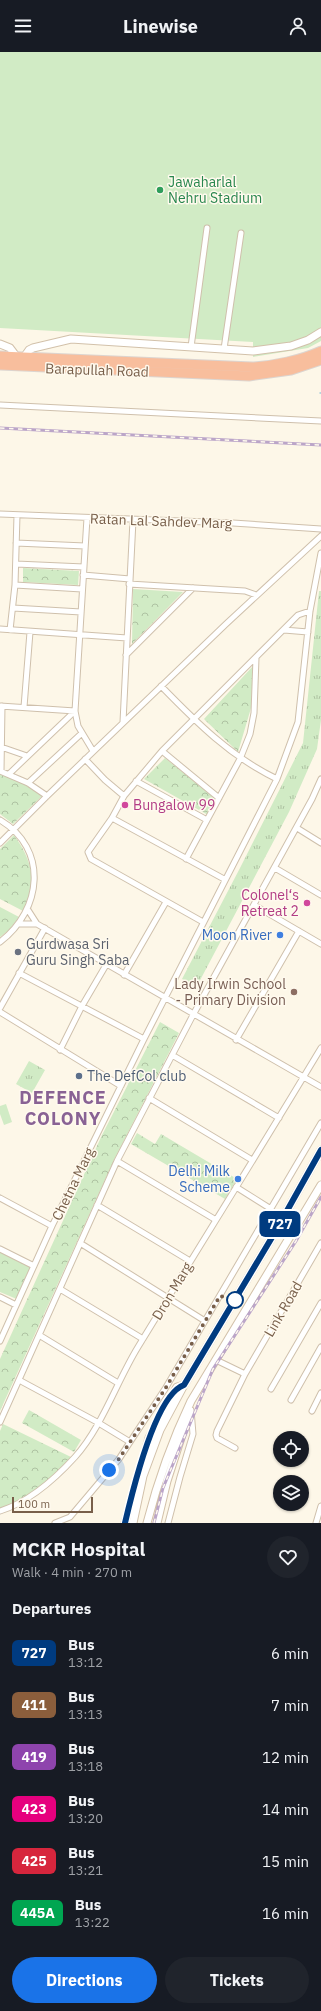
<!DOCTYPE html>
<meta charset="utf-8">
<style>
:root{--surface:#171b24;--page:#20242c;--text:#f1f3f6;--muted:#9ea1a6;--accent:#1a73e8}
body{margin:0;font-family:"IBM Plex Sans",sans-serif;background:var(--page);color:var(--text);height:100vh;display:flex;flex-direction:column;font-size:15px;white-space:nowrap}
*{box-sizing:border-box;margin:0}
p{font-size:13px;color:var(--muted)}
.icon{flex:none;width:22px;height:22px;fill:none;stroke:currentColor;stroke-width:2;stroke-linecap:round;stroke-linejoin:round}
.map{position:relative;height:1471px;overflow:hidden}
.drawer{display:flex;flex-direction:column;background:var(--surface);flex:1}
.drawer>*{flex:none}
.badge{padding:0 8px;border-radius:6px;font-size:14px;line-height:26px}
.controls{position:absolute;left:273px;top:1379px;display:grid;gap:8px}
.controls a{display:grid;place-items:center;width:36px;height:36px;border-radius:50%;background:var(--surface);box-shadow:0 1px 3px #0004;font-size:20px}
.scale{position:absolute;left:12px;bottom:10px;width:81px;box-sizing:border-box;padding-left:4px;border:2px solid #785f4a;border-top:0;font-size:11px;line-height:14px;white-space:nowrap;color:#785f4a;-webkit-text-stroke:3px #fffaee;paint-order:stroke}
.you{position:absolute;width:20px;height:20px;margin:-10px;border:3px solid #fff;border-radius:50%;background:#1a73e8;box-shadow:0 0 0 6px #1a73e833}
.map>.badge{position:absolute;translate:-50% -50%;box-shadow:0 0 0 2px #fff}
h2{padding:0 12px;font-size:15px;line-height:36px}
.round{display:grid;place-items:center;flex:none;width:42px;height:42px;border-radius:21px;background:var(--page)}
.head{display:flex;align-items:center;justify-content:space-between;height:68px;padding:0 12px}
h1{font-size:19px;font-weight:700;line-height:30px}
.primary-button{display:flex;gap:8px;margin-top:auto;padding:8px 12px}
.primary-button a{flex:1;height:46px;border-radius:24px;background:var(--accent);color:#fff;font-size:16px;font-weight:700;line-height:46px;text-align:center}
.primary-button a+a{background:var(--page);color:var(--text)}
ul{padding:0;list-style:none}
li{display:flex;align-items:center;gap:12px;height:52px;padding:0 12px}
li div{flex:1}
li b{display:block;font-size:15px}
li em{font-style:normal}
li .badge{min-width:44px;font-weight:700;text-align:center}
header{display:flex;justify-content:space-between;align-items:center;height:52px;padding:0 12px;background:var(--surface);font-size:18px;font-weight:700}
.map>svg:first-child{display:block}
</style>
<header><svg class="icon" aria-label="menu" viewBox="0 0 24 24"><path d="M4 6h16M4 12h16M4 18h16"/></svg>Linewise<svg class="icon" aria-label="person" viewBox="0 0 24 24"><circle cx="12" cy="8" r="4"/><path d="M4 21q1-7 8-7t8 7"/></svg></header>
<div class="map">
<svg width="321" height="1471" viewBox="0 0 321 1471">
<defs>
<pattern id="grass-tufts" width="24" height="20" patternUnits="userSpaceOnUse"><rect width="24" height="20" fill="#d1ebc5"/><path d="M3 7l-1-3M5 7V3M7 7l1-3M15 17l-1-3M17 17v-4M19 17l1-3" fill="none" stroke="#aec2a2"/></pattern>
<pattern id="park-crowns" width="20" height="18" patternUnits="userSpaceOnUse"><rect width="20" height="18" fill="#d1ebc5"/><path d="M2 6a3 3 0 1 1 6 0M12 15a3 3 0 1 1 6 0" fill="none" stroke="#aec2a2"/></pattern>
</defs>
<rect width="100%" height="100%" fill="#fdf7e8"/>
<path fill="url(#grass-tufts)" d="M319 539H321V668L317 697 289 760 197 934 182 927 240 816 303 691Z
M29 1009 45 1018 32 1041 16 1032Z"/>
<path fill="url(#park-crowns)" d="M23 516 79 519 78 533 23 530Z
M133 537 183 540 132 592Z
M253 614 251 656 238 700 204 667Z
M165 706 216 747 208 763 144 727Z
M0 722 23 731 42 744 13 772 0 762Z
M14 783C32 808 38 831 25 860L0 847V797Z
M0 855 19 865 9 878 0 885Z
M160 970 179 981 114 1108 0 1359V1307L102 1083Z
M137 1081 155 1092 161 1082 237 1127 225 1147 131 1092Z
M0 1198 34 1214 19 1248 0 1240Z
M29 1358 81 1388 74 1400 22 1371Z
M3 1372 71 1405C50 1427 29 1448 0 1457V1379Z"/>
<path fill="#d1ebc5" d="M0 0H321V289L308 296 253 305V290L0 276Z
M6 1052 12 1070 4 1073 0 1062V1054Z"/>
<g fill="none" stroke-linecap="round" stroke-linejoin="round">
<path stroke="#a1cbda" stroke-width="1.5" d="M320 341H321"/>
<g stroke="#cfc0ac" stroke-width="7">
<path id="street" d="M191 295 207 176
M224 297 241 181
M0 353 321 369
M0 462 233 471 321 477
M87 466 75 659 78 674 93 699
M16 491 85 494
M16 512 84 515
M83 523 130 527
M129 532 245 539 256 543
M15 533 82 537
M13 556 81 560
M0 577 127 586
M10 578 15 533 17 463
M284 578 308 580
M126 603 193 536
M161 634C196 670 231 705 277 727
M0 654 75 659
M24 655 30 580
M123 670 133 468
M1 695 27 704
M162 699 219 746
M85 707 105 728 124 744
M0 719 28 731 47 744
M1 719 2 654
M9 722 75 659
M136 729 207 768
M28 731 82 681
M112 766 224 827
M0 768C49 797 42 858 0 890
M297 776 321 791
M0 791 47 744 226 572 321 484
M186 807 240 707 250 682 254 661 256 606
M275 816 321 843
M254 853 321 892
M28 858 37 872 321 1035
M203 870 91 807 88 800 112 766 124 744 162 699 298 563 310 559
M19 872H37
M19 921 144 987
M124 923 166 850
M0 956 45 876
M0 960 121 1034
M236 988 299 879
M60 998 82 954 106 913
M172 1003 279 1066
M149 1046 252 1108
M117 1109 216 1168
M236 1135 271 1157
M0 1146 52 1174
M97 1153 190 1209
M80 1191 205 1269
M0 1197 34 1214
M60 1237 143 1287
M0 1245 16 1253
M39 1283 118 1331
M0 1289 52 1174 144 987 277 727 298 670 310 559 321 501
M216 1308 245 1322
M19 1328 97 1370 130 1390
M271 1337 321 1251
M291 1348 321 1295
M312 1359 321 1341
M0 1370 117 1109 193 963 312 747 321 727
M235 1396 217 1386 216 1383 217 1379 245 1322 321 1191
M0 1459C29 1450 55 1427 75 1405 102 1375 117 1329 138 1295 199 1195 261 1096 321 996
M55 1471 70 1465 119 1407 130 1390 165 1337 321 1071
M168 1471 180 1425 193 1382 191 1358
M316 1471 321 1454"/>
</g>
<g stroke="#d2c1aa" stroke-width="9">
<path id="secondary" d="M0 292 10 296 16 304
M24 305 29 298 33 296 71 287 253 299 291 294 308 288 321 280
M125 1471 149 1386 177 1335 184 1333
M133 1471 143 1424 160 1378 184 1333 274 1182 321 1098
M147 1471C158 1428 172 1389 191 1349L321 1133
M157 1471 167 1429 188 1364"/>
</g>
<g stroke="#dcd5d0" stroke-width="11">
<path id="highway" d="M0 304 252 315C274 314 301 308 321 299
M0 313 249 324 291 318 321 308"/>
</g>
<use href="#street" stroke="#fff" stroke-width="5"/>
<use href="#secondary" stroke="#fff" stroke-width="7"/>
<use href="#highway" stroke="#f8be9d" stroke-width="9"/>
<g stroke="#bba5c8" stroke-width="3">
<path id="rail" d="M0 376 321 393
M154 1471 163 1436 213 1317 296 1189 321 1145"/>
</g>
<use href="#rail" stroke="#fffaee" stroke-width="1.5" stroke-dasharray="4.5" stroke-linecap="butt"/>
</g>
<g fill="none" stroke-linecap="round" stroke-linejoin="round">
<g stroke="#fff" stroke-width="9">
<path id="line" d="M125 1471C132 1441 155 1343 184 1333L274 1182 321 1098"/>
</g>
<use href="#line" stroke="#003b80" stroke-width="6"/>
<path stroke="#785f4a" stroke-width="4" stroke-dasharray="0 7.2" d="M109 1418 119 1407 165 1337 220 1244 235 1248"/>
</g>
<circle fill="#2e9e5b" stroke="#fffaee" stroke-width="1.5" cx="160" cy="138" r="4"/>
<g fill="#d1479c" stroke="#fffaee" stroke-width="1.5">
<circle cx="125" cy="753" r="4"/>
<circle cx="307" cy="851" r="4"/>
</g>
<g fill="#3f7fe0" stroke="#fffaee" stroke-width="1.5">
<circle cx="280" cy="883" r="4"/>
<circle cx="238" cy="1127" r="4"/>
</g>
<circle fill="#6b7280" stroke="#fffaee" stroke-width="1.5" cx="18" cy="900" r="4"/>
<circle fill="#8d6e63" stroke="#fffaee" stroke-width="1.5" cx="294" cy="940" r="4"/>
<circle fill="#5c6f8a" stroke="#fffaee" stroke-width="1.5" cx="79" cy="1024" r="4"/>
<circle fill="#fff" stroke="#003b80" stroke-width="2" cx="235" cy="1248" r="8"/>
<g text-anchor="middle" stroke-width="3" stroke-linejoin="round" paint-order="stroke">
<g font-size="14" fill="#27864d" stroke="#fffaee" text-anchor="start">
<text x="168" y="135">Jawaharlal<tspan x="168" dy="16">Nehru Stadium</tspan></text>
</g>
<g font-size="14" fill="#785f4a" stroke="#fffaee">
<text transform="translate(97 318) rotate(2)" y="5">Barapullah Road</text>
<text transform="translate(161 469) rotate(2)" y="5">Ratan Lal Sahdev Marg</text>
<text transform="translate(73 1132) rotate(-64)" y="5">Chetna Marg</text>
<text transform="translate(172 1239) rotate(-59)" y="5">Dron Marg</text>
<text transform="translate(283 1257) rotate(-60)" y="5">Link Road</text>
</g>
<g font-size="14" fill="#b23c85" stroke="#fffaee" text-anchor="start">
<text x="133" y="758">Bungalow 99</text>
<text x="299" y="848" text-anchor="end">Colonel‘s<tspan x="299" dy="16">Retreat 2</tspan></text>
</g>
<g font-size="14" fill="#366cbe" stroke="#fffaee" text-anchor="end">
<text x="272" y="888">Moon River</text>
<text x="230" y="1124">Delhi Milk<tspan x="230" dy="16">Scheme</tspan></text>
</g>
<g font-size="14" fill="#5b616d" stroke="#fffaee" text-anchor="start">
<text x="26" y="897">Gurdwasa Sri<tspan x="26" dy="16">Guru Singh Saba</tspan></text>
</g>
<g font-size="14" fill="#785e54" stroke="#fffaee" text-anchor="end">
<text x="286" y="937">Lady Irwin School<tspan x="286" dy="16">- Primary Division</tspan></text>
</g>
<g font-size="14" fill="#4e5e75" stroke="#fffaee" text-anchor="start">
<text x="87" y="1029">The DefCol club</text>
</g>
<g font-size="18" font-weight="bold" letter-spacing="1" fill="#896294" stroke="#fffaee">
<text x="63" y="1052">DEFENCE<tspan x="63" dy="21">COLONY</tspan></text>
</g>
</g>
</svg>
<div class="controls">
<a><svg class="icon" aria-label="locate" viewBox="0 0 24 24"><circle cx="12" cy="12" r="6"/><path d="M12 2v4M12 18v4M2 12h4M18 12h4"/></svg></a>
<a><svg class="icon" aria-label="layers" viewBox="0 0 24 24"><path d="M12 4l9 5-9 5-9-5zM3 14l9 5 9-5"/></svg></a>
</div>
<div class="scale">100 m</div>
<div class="you" style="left:109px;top:1418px"></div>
<b class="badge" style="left:280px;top:1172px;background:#003b80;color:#fff">727</b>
</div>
<section class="drawer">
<div class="head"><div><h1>MCKR Hospital</h1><p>Walk · 4 min · 270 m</p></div><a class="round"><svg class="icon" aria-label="heart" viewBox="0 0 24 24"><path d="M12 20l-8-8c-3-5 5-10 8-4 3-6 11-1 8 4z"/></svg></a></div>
<h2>Departures</h2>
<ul>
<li><span class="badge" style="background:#003b80;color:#fff">727</span><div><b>Bus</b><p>13:12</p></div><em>6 min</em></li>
<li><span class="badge" style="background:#8b5e3c;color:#fff">411</span><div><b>Bus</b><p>13:13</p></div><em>7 min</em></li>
<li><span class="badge" style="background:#8e44ad;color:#fff">419</span><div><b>Bus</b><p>13:18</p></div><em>12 min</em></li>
<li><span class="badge" style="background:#e6007e;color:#fff">423</span><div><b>Bus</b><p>13:20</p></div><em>14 min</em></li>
<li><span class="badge" style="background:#d7263d;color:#fff">425</span><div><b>Bus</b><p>13:21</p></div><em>15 min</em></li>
<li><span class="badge" style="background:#00a651;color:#fff">445A</span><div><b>Bus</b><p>13:22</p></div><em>16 min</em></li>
</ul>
<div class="primary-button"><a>Directions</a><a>Tickets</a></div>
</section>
